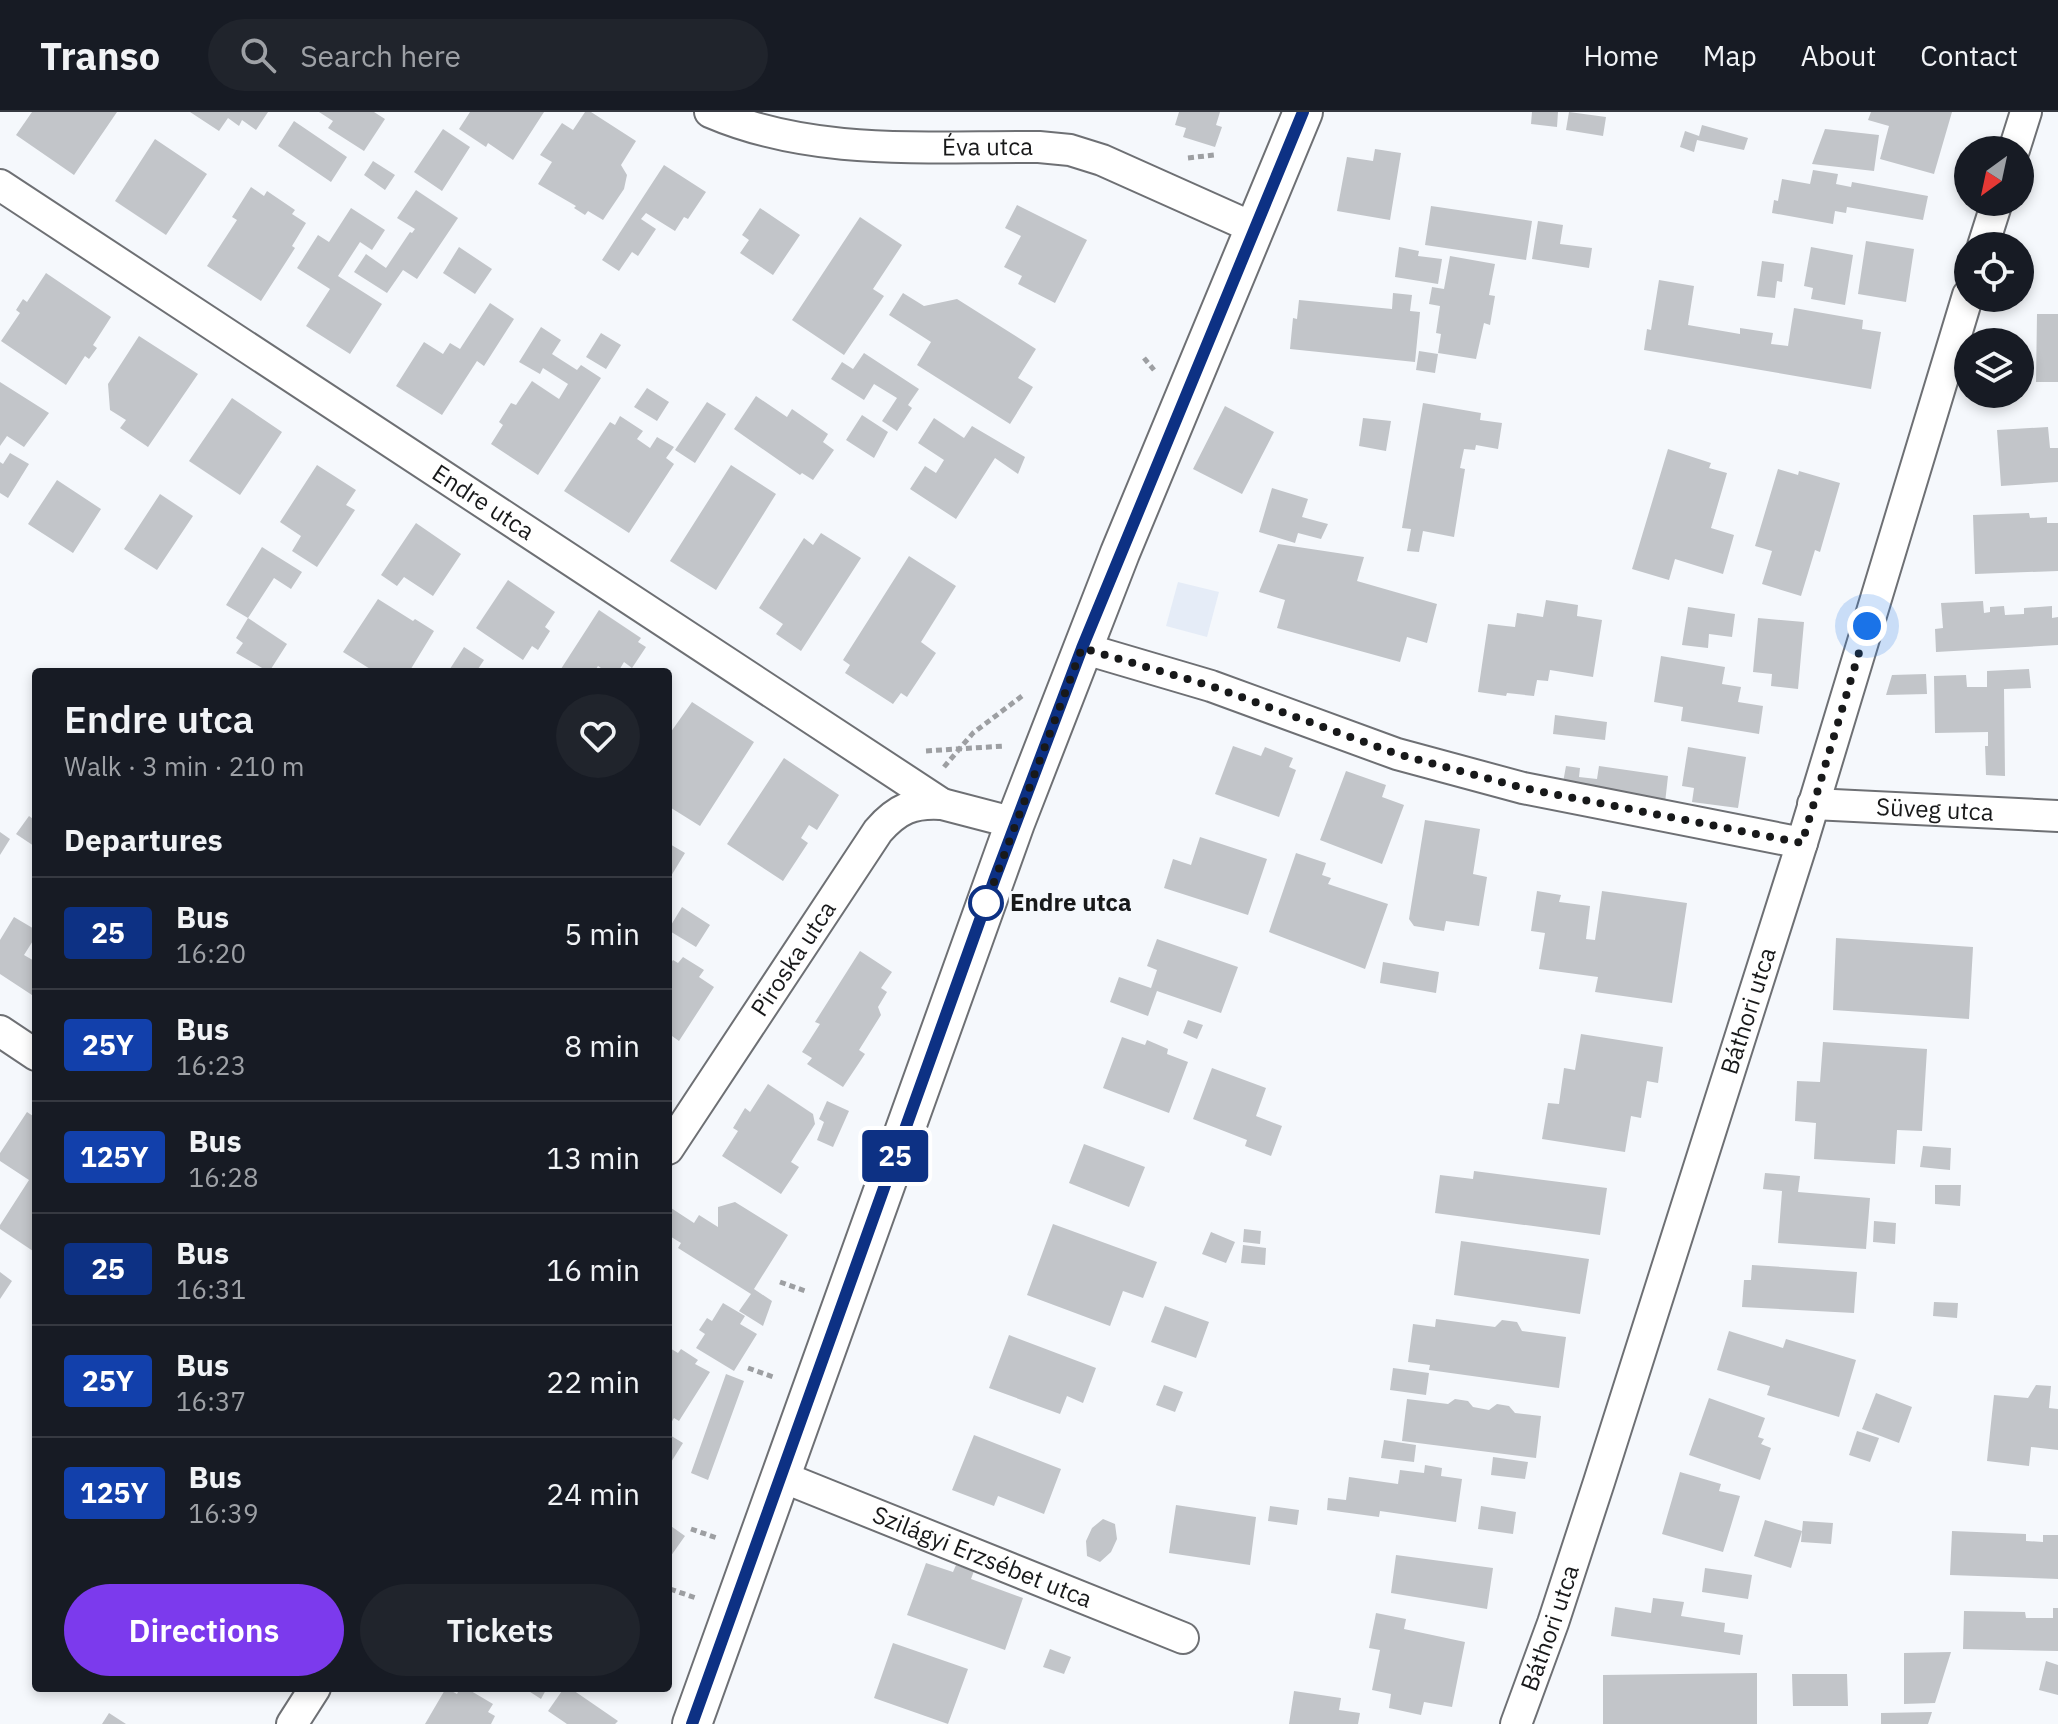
<!DOCTYPE html>
<meta charset="utf-8">
<style>
:root{--surface:#171b24;--page:#20242c;--text:#f1f3f6;--muted:#9ea1a6;--line:#363941;--accent:#7c3aed}
body{margin:0;font-family:"IBM Plex Sans",sans-serif;background:var(--page);color:var(--text);height:100vh;display:flex;flex-direction:column;font-size:30px;white-space:nowrap}
*{box-sizing:border-box;margin:0}
p{font-size:26px;color:var(--muted)}
.icon{flex:none;width:44px;height:44px;fill:none;stroke:currentColor;stroke-width:2;stroke-linecap:round;stroke-linejoin:round}
.map{position:relative;flex:1;overflow:hidden}
.details{position:absolute;left:32px;top:556px;width:640px;height:1024px;display:flex;flex-direction:column;background:var(--surface);border-radius:8px;box-shadow:0 4px 12px #0003}
.details>*{flex:none}
.badge{padding:0 16px;border-radius:6px;font-size:28px;line-height:52px}
.needle{width:52px;rotate:213deg}
.fabs{position:absolute;left:1954px;top:24px;display:grid;gap:16px}
.fabs a{display:grid;place-items:center;width:80px;height:80px;border-radius:50%;background:var(--surface);box-shadow:0 4px 12px #0003;font-size:40px}
.you{position:absolute;width:40px;height:40px;margin:-20px;border:6px solid #fff;border-radius:50%;background:#1a73e8;box-shadow:0 0 0 12px #1a73e833}
.map>.badge{position:absolute;translate:-50% -50%;box-shadow:0 0 0 4px #fff}
h2{padding:0 32px;font-size:30px;line-height:72px}
.round{display:grid;place-items:center;flex:none;width:84px;height:84px;border-radius:42px;background:var(--page)}
.overview{display:flex;align-items:center;justify-content:space-between;height:136px;padding:0 32px}
h1{font-size:38px;font-weight:600;line-height:60px}
.cta{display:flex;gap:16px;margin-top:auto;padding:16px 32px}
.cta a{flex:1;height:92px;border-radius:48px;background:var(--accent);color:#fff;font-size:32px;font-weight:600;line-height:92px;text-align:center}
.cta a+a{background:var(--page);color:var(--text)}
ul{padding:0;list-style:none}
li{display:flex;align-items:center;gap:24px;height:112px;padding:0 32px;border-top:2px solid var(--line)}
li div{flex:1}
li b{display:block;font-size:30px}
li em{font-style:normal}
li .badge{min-width:88px;font-weight:700;text-align:center}
header{display:flex;align-items:center;gap:48px;box-sizing:border-box;height:112px;padding:0 40px;background:var(--surface);border-bottom:2px solid var(--line)}
header strong{font-size:38px}
nav{display:flex;gap:44px;margin-inline-start:auto;font-size:28px}
.search{width:560px;height:72px;background:var(--page);display:flex;align-items:center;gap:20px;box-sizing:border-box;padding:0 28px;border-radius:44px;color:var(--muted);font-size:30px}
.map>svg:first-child{display:block}
</style>
<header>
<strong>Transo</strong>
<div class="search"><svg class="icon" aria-label="search" viewBox="0 0 24 24"><circle cx="10" cy="10" r="6"/><path d="M15 15l6 6"/></svg>Search here</div>
<nav><a>Home</a><a>Map</a><a>About</a><a>Contact</a></nav>
</header>
<div class="map">
<svg width="2058" height="1612" viewBox="0 0 2058 1612">
<rect width="100%" height="100%" fill="#f5f8fc"/>
<path fill="#e5ecf7" d="M1178 470 1219 480 1207 525 1166 514Z"/>
<path fill="#c2c5c9" d="M32 0H117L74 63 16 23Z
M190 0H268L256 18 242 8 239 14 228 6 219 19Z
M319 0H374L385 7 364 39 328 16 333 9Z
M470 0H544L513 48 488 31 486 35 459 17Z
M585 0H591L636 29 621 53 627 63 624 77 603 108 588 99 585 103 574 96 576 94 538 72 552 50 540 43 562 11 573 18Z
M1179 0H1220L1216 13 1222 15 1215 35 1183 25 1186 16 1175 13Z
M1532 0H1558L1557 15 1531 12Z
M1569 0 1606 5 1603 24 1566 18Z
M1871 0H1952L1934 62 1880 47 1889 14 1868 8Z
M294 9 347 45 331 70 278 34Z
M1702 13 1748 26 1744 38 1697 28 1694 40 1680 35 1685 19 1699 24Z
M443 17 470 35 442 79 414 60Z
M1825 17 1879 23 1874 59 1812 52Z
M155 27 207 62 166 123 115 89Z
M1375 37 1401 41 1390 108 1337 99 1347 45 1373 49Z
M373 49 395 63 385 78 364 63Z
M664 53 706 80 688 107 684 105 675 119 646 101 641 107 656 117 638 144 632 140 619 159 602 148Z
M1813 58 1838 62 1836 72 1851 75 1852 70 1928 84 1923 108 1847 95 1846 101 1835 99 1833 112 1772 101 1774 88 1778 89 1782 67 1810 72Z
M251 75 264 84 267 79 295 98 292 102 306 111 292 134 295 136 261 189 207 154 237 108 232 105Z
M416 78 458 106 417 167 403 158 387 181 354 160 366 142 386 156 410 120 412 121 415 117 397 106Z
M1017 93 1087 128 1055 191 1018 172 1022 164 1004 155 1021 124 1005 116Z
M1431 94 1532 109 1526 148 1425 133Z
M351 96 385 118 372 138 360 130 338 164 382 192 350 242 306 214 330 177 297 156 318 123 329 130Z
M760 96 800 123 773 163 740 141 749 128 742 123Z
M860 105 902 133 873 177 884 184 844 243 792 208Z
M1538 109 1563 113 1560 132 1592 136 1589 156 1532 147Z
M1866 129 1914 137 1906 190 1858 182Z
M459 135 492 157 475 182 443 161Z
M1399 135 1419 139 1418 144 1442 147 1438 172 1395 165Z
M1811 135 1853 143 1845 193 1811 187 1813 176 1804 174Z
M1450 144 1495 152 1489 183 1495 184 1490 213 1484 211 1476 247 1438 241 1441 222 1436 221 1440 194 1429 192 1432 175 1444 177Z
M1762 149 1784 152 1782 170 1777 169 1775 186 1757 184Z
M46 161 111 205 93 233 97 236 89 247 85 244 66 273 1 229 20 201 16 198 23 187 27 190Z
M1659 168 1694 174 1688 213 1740 222V216L1773 221 1771 232 1788 234 1794 196 1863 208 1862 217 1881 220 1871 277 1644 238 1647 217 1651 218Z
M903 181 924 194 957 187 1036 237 1018 266 1033 275 1010 312 917 253 931 230 889 203Z
M1393 181 1412 183 1410 199 1420 200 1415 250 1290 237 1293 206 1297 207 1299 188 1392 197Z
M490 191 514 207 484 254 477 249 442 303 396 274 424 230 443 242 450 231 460 237Z
M2037 202H2058V270H2036Z
M541 215 561 228 552 242 577 258 581 253 601 266 538 363 491 332 503 313 499 310 511 291 516 293 532 269 559 287 568 272 543 256 540 262 519 250Z
M601 221 621 233 606 257 586 245Z
M139 224 198 262 148 335 120 316 126 308 110 298 108 272Z
M1419 239 1438 242 1435 261 1416 258Z
M864 241 919 277 908 293 912 296 897 319 882 309 897 286 874 272 864 288 831 267 842 250 853 257Z
M0 270 49 301 24 335 7 324 0 334Z
M647 276 669 290 657 309 634 295Z
M756 284 787 305 792 297 828 322 823 330 834 338 813 368 802 361 800 363 734 317Z
M232 286 282 320 240 383 189 349Z
M707 290 726 302 695 351 675 338Z
M1423 291 1481 301 1480 308 1502 311 1498 337 1476 333 1475 338 1464 337 1460 356 1465 357 1454 425 1423 419 1419 440 1407 439 1411 417 1402 416Z
M1225 294 1274 320 1242 382 1193 357Z
M862 303 888 320 874 346 846 328Z
M620 304 643 319 637 327 650 336 657 325 674 335 666 346 674 352 629 421 564 379 610 310 615 313Z
M934 306 964 326 972 314 1025 345 1018 362 995 346 956 407 910 377 925 354 936 361 944 348 918 331Z
M1363 306 1391 309 1386 339 1359 334Z
M2048 315 2050 336H2058V370L2001 374 1997 318Z
M1668 337 1711 351 1709 356 1727 361 1711 416 1734 423 1723 462 1675 447 1669 468 1632 457Z
M10 341 29 352 8 386 0 381V350L3 352Z
M317 353 356 378 346 393 355 398 317 455 292 439 301 424 280 410Z
M731 353 776 382 716 478 670 449Z
M1778 357 1798 363 1799 359 1840 371 1820 440 1815 438 1801 484 1762 472 1772 439 1755 434Z
M57 368 101 397 73 441 28 412Z
M1272 376 1308 387 1302 405 1328 412 1321 427 1298 421 1295 431 1259 420Z
M160 382 193 404 157 458 124 437Z
M2029 401 2030 406 2047 405V411H2058V459L1975 462 1973 403Z
M416 411 461 442 433 484 404 465 397 474 381 463Z
M821 421 861 446 801 539 776 522 783 512 759 496 804 426 813 433Z
M1278 432 1364 445 1357 469 1437 492 1427 531 1407 525 1400 550 1277 516 1285 488 1259 480Z
M262 435 302 460 291 477 274 466 248 506 287 532 269 560 236 541 243 531 236 526 248 506 226 493Z
M909 444 956 474 921 530 936 541 907 585 901 581 893 592 845 561 850 553 843 548Z
M508 468 555 500 545 515 550 519 538 538 532 534 523 548 476 516Z
M378 487 413 509 415 507 434 519 409 560H375L343 540Z
M1546 488 1578 493 1577 504 1602 508 1593 565 1550 558 1548 569 1537 568 1534 584 1507 581 1506 584 1478 580 1488 512 1515 515 1517 501 1543 505Z
M1983 489 1984 501 1990 500V495L2004 494 2005 503 2024 502V496L2052 494V506L2058 505V533L1936 540 1935 517 1943 516 1941 491Z
M1688 495 1735 502 1732 525 1709 522 1708 536 1682 533Z
M599 498 641 526 638 530 646 535 632 556 624 550 618 560H607L598 554 594 560H559Z
M1758 506 1804 510 1798 577 1771 574 1772 562 1753 560Z
M464 535 484 548 476 560H448Z
M1661 544 1725 555 1722 572 1741 575 1738 590 1763 594 1759 622 1681 609 1683 595 1654 590Z
M2029 557 2031 576 2004 577 2005 664 1986 663 1985 634H1988V620L1935 621 1934 564 1966 563 1967 575H1987V559Z
M1926 562 1927 582 1886 583 1892 563Z
M692 590 754 630 700 714 668 694V624Z
M1555 603 1607 610 1605 628 1553 622Z
M1233 634 1261 644 1265 635 1293 646 1289 655 1296 658 1279 705 1215 682Z
M1688 635 1746 645 1738 696 1692 690 1694 676 1682 674Z
M784 646 839 683 817 718 809 713 801 726 808 731 783 769 727 732Z
M1566 654 1580 656 1579 665 1597 667 1599 654 1668 664 1665 691 1562 676Z
M1346 659 1386 673 1382 685 1404 693 1382 752 1320 728Z
M29 704 36 709 34 734 16 722Z
M1425 708 1480 717 1473 762 1487 765 1479 814 1446 809 1444 819 1414 814 1409 807Z
M0 720 10 727 0 743Z
M1200 725 1267 747 1248 803 1164 776 1173 747 1191 753Z
M668 731 685 741 668 769Z
M1296 741 1326 751 1322 763 1331 766 1328 772 1388 792 1365 857 1269 820Z
M1537 779 1561 783 1559 790 1590 794 1586 827 1595 828 1602 779 1687 791 1672 891 1595 880 1598 865 1539 857 1545 821 1531 819Z
M682 795 710 813 696 835 668 818Z
M14 805 36 818V824L24 843 36 850V877L32 883 0 862V828Z
M1836 826 1973 835 1969 907 1833 898Z
M1157 827 1238 855 1221 901 1157 879 1148 904 1110 890 1119 865 1151 876 1157 858 1147 854Z
M860 839 892 860 881 876 887 880 878 895 881 903 859 938 865 942 843 975 807 952 812 946 802 940 820 912 815 910Z
M683 845 704 858 699 865 714 875 679 929 672 924 668 931V855L673 848 678 851Z
M1383 850 1439 860 1436 881 1380 871Z
M1188 908 1203 913 1197 927 1183 921Z
M1581 922 1663 935 1658 971 1647 969 1641 1006 1631 1004 1625 1040 1542 1027 1548 991 1559 992 1564 956 1575 958Z
M1122 925 1145 933 1147 928 1168 937 1167 942 1188 950 1169 1001 1103 976Z
M1823 930 1927 937 1922 1019 1897 1018 1895 1052 1814 1047 1816 1011 1795 1009 1797 969 1820 970Z
M1212 956 1266 976 1256 1004 1282 1014 1271 1044 1245 1034 1247 1028 1193 1007Z
M768 972 813 1002 815 1012 791 1050 799 1055 781 1082 722 1044 738 1019 733 1016 745 996 750 1000Z
M827 989 849 999 833 1035 817 1028 824 1010 819 1007Z
M27 1000 36 1006V1083L32 1089 36 1091V1141L0 1117V1113L29 1068 0 1049V1041Z
M1084 1032 1145 1055 1129 1095 1069 1071Z
M1923 1034 1951 1036 1950 1058 1920 1055Z
M1474 1059 1607 1076 1600 1123 1435 1101 1440 1063 1473 1067Z
M1765 1061 1800 1064 1798 1080 1870 1086 1866 1137 1778 1131 1782 1079 1763 1077Z
M1935 1073H1961L1960 1094 1935 1092Z
M735 1090 788 1123 754 1177 772 1189 763 1214 739 1199 751 1182 678 1136 681 1131 668 1123V1094L694 1111 699 1103 718 1115V1095Z
M1874 1109 1896 1111 1895 1132 1873 1130Z
M1053 1112 1157 1150 1143 1186 1123 1179 1110 1214 1027 1183Z
M1244 1117 1261 1119 1260 1132 1243 1130Z
M1211 1120 1235 1130 1226 1151 1202 1142Z
M1461 1129 1589 1147 1580 1202 1454 1183Z
M1243 1133 1266 1136 1265 1153 1241 1151Z
M1752 1153 1857 1160 1854 1201 1742 1195 1744 1168H1751Z
M0 1160 12 1169 0 1187Z
M1934 1190 1958 1191 1957 1206 1933 1204Z
M723 1191 745 1204 740 1212 757 1222 734 1259 696 1236 705 1222 699 1218 707 1206 712 1209Z
M1165 1194 1209 1210 1196 1246 1151 1230Z
M1436 1207 1495 1215 1502 1208 1517 1210 1522 1219 1566 1225 1559 1276 1429 1258 1430 1253 1408 1250 1413 1212 1435 1215Z
M1729 1219 1783 1236 1786 1227 1856 1248 1839 1305 1767 1283 1770 1274 1717 1258Z
M1009 1223 1096 1256 1083 1291 1067 1284 1060 1302 989 1276Z
M668 1235 678 1241 681 1237 698 1248 695 1252 710 1260 679 1309 674 1306 668 1316Z
M1393 1256 1429 1261 1426 1283 1390 1278Z
M726 1262 744 1269 708 1368 691 1361Z
M1164 1273 1183 1280 1175 1300 1156 1293Z
M2036 1273 2051 1274 2049 1296 2058 1297V1338L2031 1335 2029 1354 1987 1349 1994 1283 2028 1286Z
M1876 1281 1912 1295 1899 1331 1862 1317Z
M1709 1286 1765 1306 1758 1325 1764 1327 1761 1332 1771 1336 1760 1368 1689 1343Z
M1407 1287 1448 1292 1455 1287 1468 1289 1473 1295 1489 1298 1497 1292 1509 1294 1515 1301 1541 1304 1536 1346 1402 1329Z
M1857 1319 1879 1326 1870 1350 1849 1343Z
M668 1322 683 1331 668 1355Z
M974 1323 1061 1357 1044 1402 998 1384 994 1394 952 1378Z
M1384 1328 1416 1333 1414 1350 1381 1346Z
M1493 1345 1528 1350 1525 1367 1491 1363Z
M1425 1353 1442 1356 1441 1364 1462 1367 1456 1410 1380 1399 1379 1405 1327 1398 1328 1386 1346 1388 1349 1365 1398 1372 1400 1358 1424 1361Z
M1680 1360 1721 1372 1719 1379 1740 1384 1723 1440 1662 1422Z
M1176 1393 1256 1405 1250 1453 1169 1441Z
M1270 1394 1299 1398 1297 1413 1268 1409Z
M1481 1394 1516 1400 1513 1422 1478 1417Z
M1103 1407 1115 1412 1117 1427 1111 1440 1100 1450 1087 1444 1086 1429 1092 1416Z
M1765 1408 1802 1419 1803 1409 1833 1411 1831 1432 1801 1430 1802 1419 1791 1456 1754 1444Z
M668 1412 685 1424 668 1448Z
M1952 1419 2026 1422V1429L2043 1430V1423H2058V1467L1950 1463Z
M1396 1443 1493 1456 1487 1497 1391 1481Z
M926 1451 953 1460 956 1453 974 1459 971 1467 1023 1486 1005 1538 907 1503Z
M1705 1456 1752 1463 1748 1487 1702 1480Z
M1653 1486 1684 1490 1681 1504 1725 1511 1724 1520 1743 1523 1740 1543 1611 1524 1615 1495 1651 1501Z
M2053 1496H2058V1539L1963 1537 1964 1499 2025 1500 2026 1506H2053Z
M1376 1501 1406 1507 1404 1517 1465 1530 1452 1595 1424 1590 1421 1603 1389 1596 1391 1582 1372 1578 1380 1538 1369 1536Z
M893 1531 968 1557 948 1612 874 1586Z
M1050 1537 1071 1545 1064 1562 1043 1555Z
M1951 1540 1935 1591 1904 1592V1541Z
M2046 1549 2058 1553V1583L2039 1578Z
M1757 1561V1612H1603V1563Z
M1792 1562H1847L1848 1594H1793Z
M446 1576 457 1582 460 1576H466L493 1592 488 1600 495 1604 491 1612H425Z
M524 1576H547L541 1587Z
M564 1576H570L618 1609 615 1612H567L548 1599Z
M1294 1579 1341 1586 1339 1598 1360 1601 1358 1612H1289Z
M1932 1600 1928 1612H1881V1601Z
M109 1601 126 1612H102Z"/>
<g fill="none" stroke-linecap="round" stroke-linejoin="round">
<g stroke="#6e7074" stroke-width="34">
<g id="minor">
<path id="s1" d="M710 0C815 45 927 34 1039 35L1070 38 1102 48 1254 116"/>
<path d="M2014 38 2026 0"/>
<path id="s2" d="M0 73 942 692 1015 711"/>
<path d="M1983 134 1997 90"/>
<path d="M1082 536 1211 574 1397 642 1523 676 1802 731"/>
<path id="s3" d="M1813 692 2058 704"/>
<path d="M0 919 36 943"/>
<path id="s4" d="M668 1037 878 719C897 697 913 690 942 692"/>
<path id="s5" d="M780 1364 1183 1526"/>
<path d="M292 1612 315 1576"/>
<path id="s6" d="M1516 1612 1553 1511 1599 1370 1802 731 1968 183"/>
</g>
</g>
<g stroke="#6e7074" stroke-width="42">
<path id="tertiary" d="M692 1612 1015 711 1120 441 1303 0"/>
</g>
<path stroke="#9d9fa2" stroke-width="5" stroke-dasharray="6 4" stroke-linecap="butt" d="M1188 46 1214 43
M1144 246 1154 258
M926 639 1004 634
M944 655 973 621 1022 584
M780 1170 808 1180
M748 1256 776 1266
M691 1417 717 1426
M670 1477 696 1486"/>
<use href="#minor" stroke="#fff" stroke-width="30"/>
<use href="#tertiary" stroke="#fff" stroke-width="38"/>
</g>
<g fill="none" stroke-linecap="round" stroke-linejoin="round">
<g stroke="#fff" stroke-width="18">
<path id="line" d="M692 1612 995 766 1082 536 1303 0"/>
</g>
<use href="#line" stroke="#0d3184" stroke-width="12"/>
<path stroke="#18191a" stroke-width="8" stroke-dasharray="0 14.4" d="M986 791 985 794 1082 536 1211 574 1397 642 1523 676 1802 731 1867 514"/>
</g>
<circle fill="#fff" stroke="#0d3184" stroke-width="4" cx="986" cy="791" r="16"/>
<g text-anchor="middle" stroke-width="6" stroke-linejoin="round" paint-order="stroke">
<g font-size="24" fill="#18191a" stroke="#f5f8fc">
<text dy="8" stroke="none"><textPath href="#s1" startOffset="282">Éva utca</textPath></text>
<text dy="8" stroke="none"><textPath href="#s2" startOffset="578">Endre utca</textPath></text>
<text dy="8" stroke="none"><textPath href="#s3" startOffset="122">Süveg utca</textPath></text>
<text dy="8" stroke="none"><textPath href="#s4" startOffset="228">Piroska utca</textPath></text>
<text dy="8" stroke="none"><textPath href="#s6" startOffset="750">Báthori utca</textPath></text>
<text dy="8" stroke="none"><textPath href="#s5" startOffset="218">Szilágyi Erzsébet utca</textPath></text>
<text dy="8" stroke="none"><textPath href="#s6" startOffset="102">Báthori utca</textPath></text>
</g>
<g font-size="24" font-weight="bold" fill="#18191a" stroke="#f5f8fc" text-anchor="start">
<text x="1010" y="799">Endre utca</text>
</g>
</g>
</svg>
<div class="fabs">
<a><svg class="needle" viewBox="-14 -14 28 28"><path d="M0-13l5 13h-10z" fill="#e53935"/><path d="M0 13l5-13h-10z" fill="#9ea1a6"/></svg></a>
<a><svg class="icon" aria-label="locate" viewBox="0 0 24 24"><circle cx="12" cy="12" r="6"/><path d="M12 2v4M12 18v4M2 12h4M18 12h4"/></svg></a>
<a><svg class="icon" aria-label="layers" viewBox="0 0 24 24"><path d="M12 4l9 5-9 5-9-5zM3 14l9 5 9-5"/></svg></a>
</div>
<div class="you" style="left:1867px;top:514px"></div>
<b class="badge" style="left:895px;top:1044px;background:#0d3184;color:#fff">25</b>
<section class="details">
<div class="overview"><div><h1>Endre utca</h1><p>Walk · 3 min · 210 m</p></div><a class="round"><svg class="icon" aria-label="heart" viewBox="0 0 24 24"><path d="M12 20l-8-8c-3-5 5-10 8-4 3-6 11-1 8 4z"/></svg></a></div>
<h2>Departures</h2>
<ul>
<li><span class="badge" style="background:#0d3184;color:#fff">25</span><div><b>Bus</b><p>16:20</p></div><em>5 min</em></li>
<li><span class="badge" style="background:#1240ab;color:#fff">25Y</span><div><b>Bus</b><p>16:23</p></div><em>8 min</em></li>
<li><span class="badge" style="background:#1240ab;color:#fff">125Y</span><div><b>Bus</b><p>16:28</p></div><em>13 min</em></li>
<li><span class="badge" style="background:#0d3184;color:#fff">25</span><div><b>Bus</b><p>16:31</p></div><em>16 min</em></li>
<li><span class="badge" style="background:#1240ab;color:#fff">25Y</span><div><b>Bus</b><p>16:37</p></div><em>22 min</em></li>
<li><span class="badge" style="background:#1240ab;color:#fff">125Y</span><div><b>Bus</b><p>16:39</p></div><em>24 min</em></li>
</ul>
<div class="cta"><a>Directions</a><a>Tickets</a></div>
</section>
</div>
